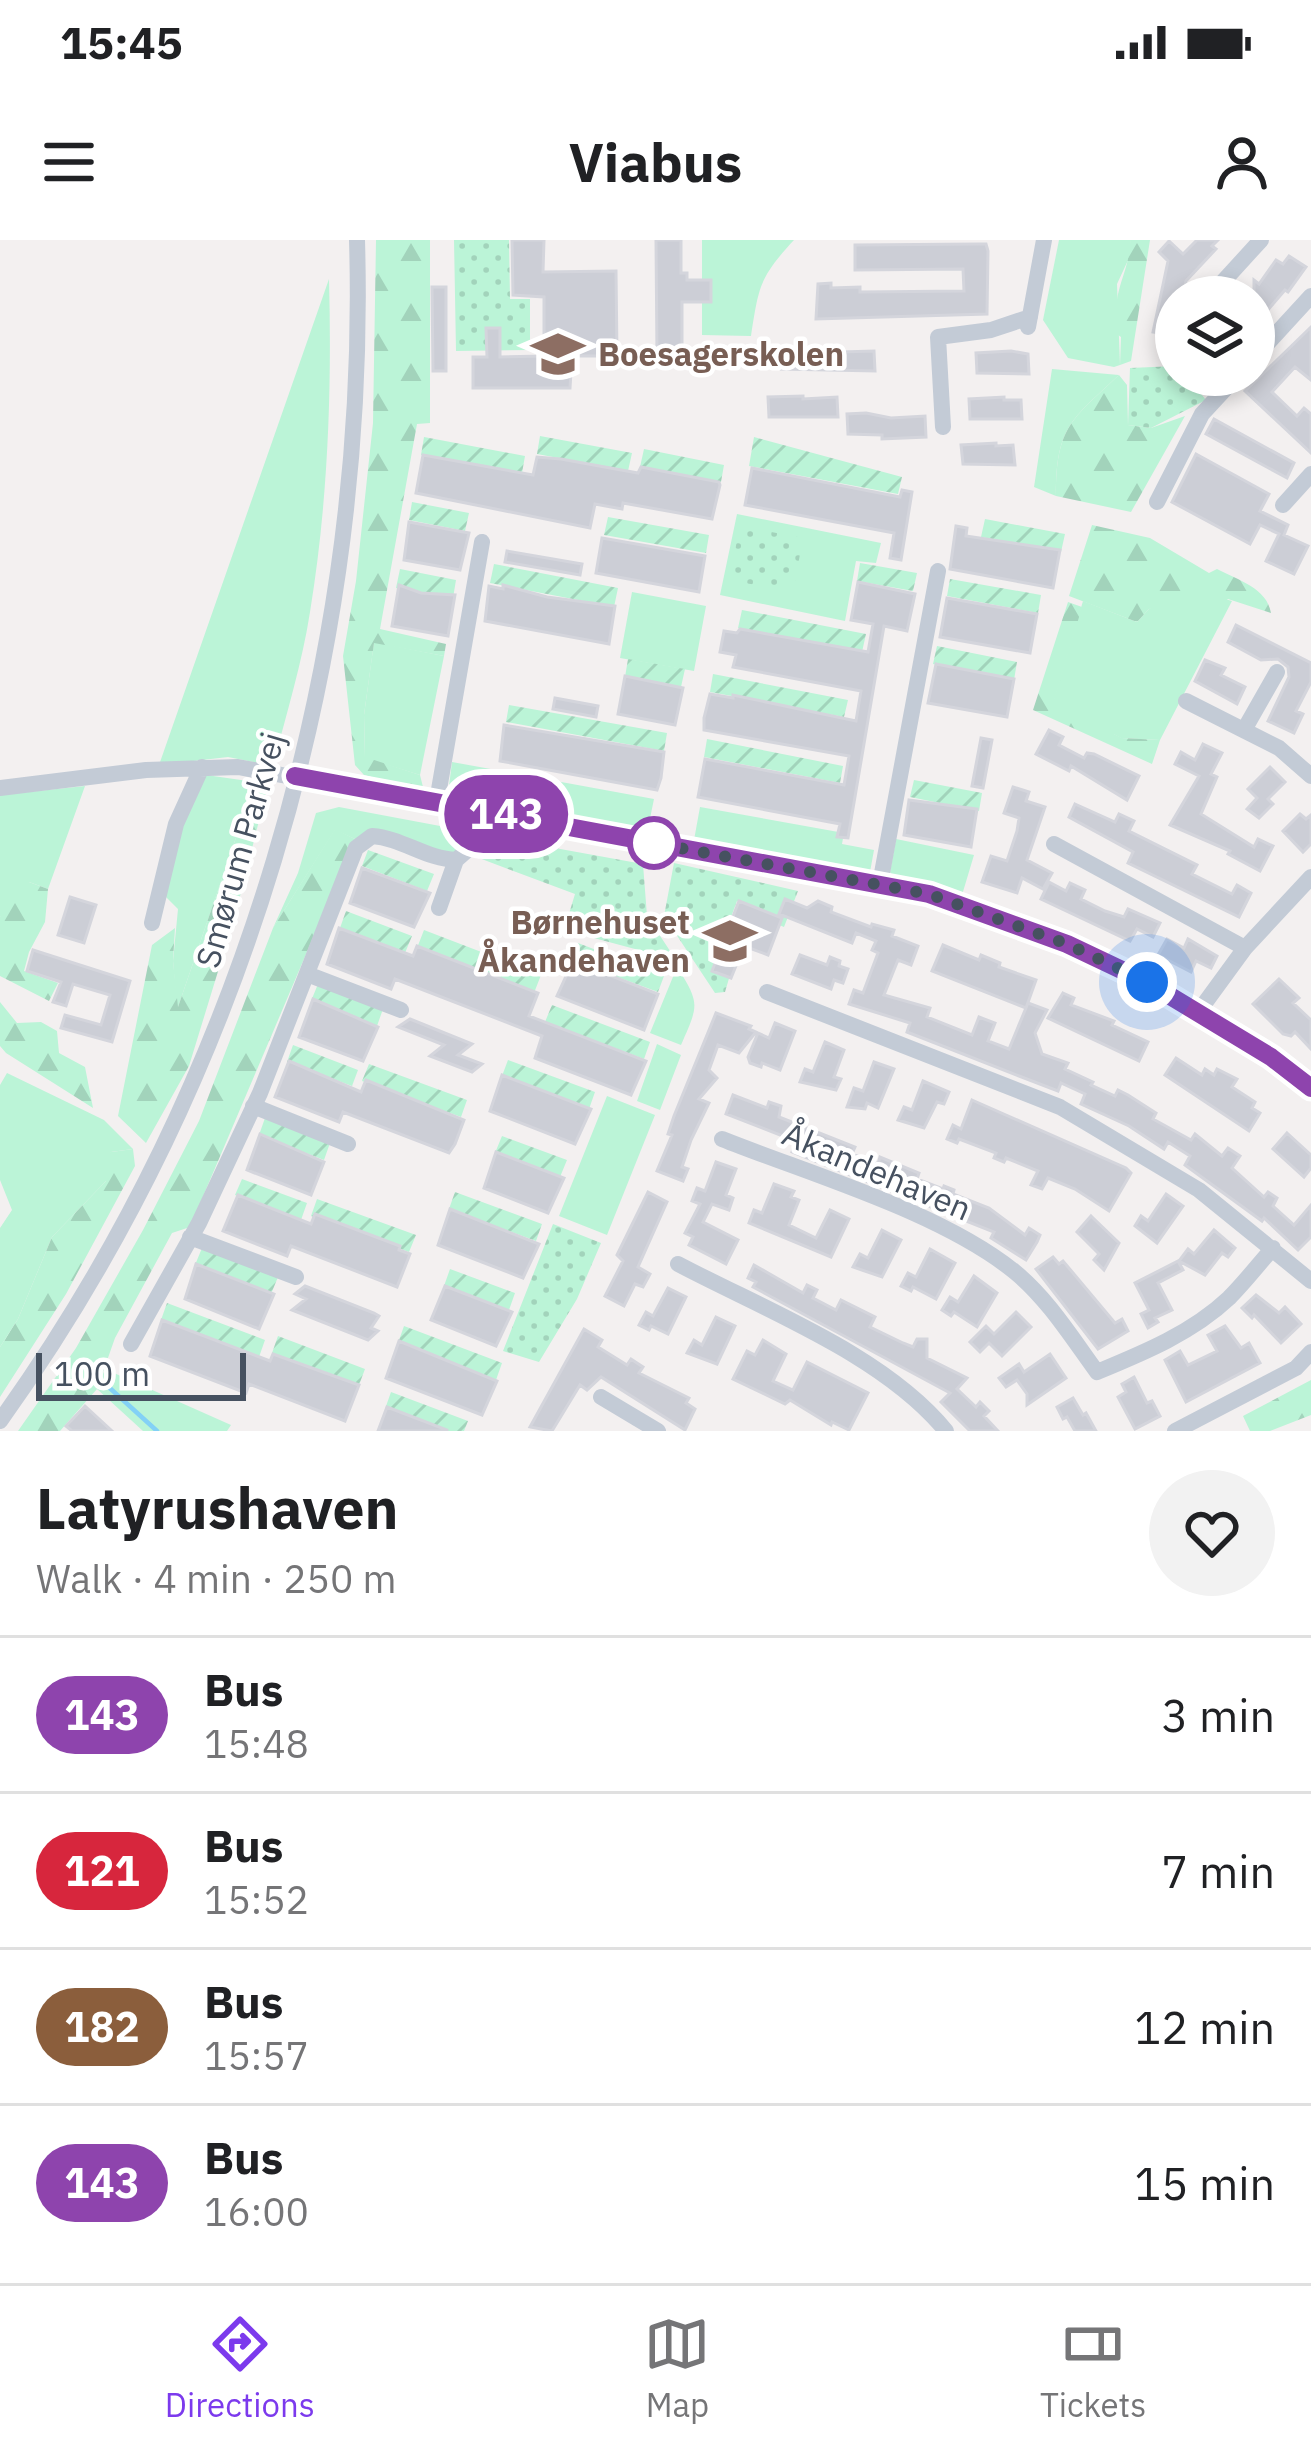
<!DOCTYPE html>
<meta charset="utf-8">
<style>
:root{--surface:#fff;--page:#f2f2f2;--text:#202124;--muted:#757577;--line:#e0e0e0;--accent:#7c3aed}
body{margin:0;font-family:"IBM Plex Sans",sans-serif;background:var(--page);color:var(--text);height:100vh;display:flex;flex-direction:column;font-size:45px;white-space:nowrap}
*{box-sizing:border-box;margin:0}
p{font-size:39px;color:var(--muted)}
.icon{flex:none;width:66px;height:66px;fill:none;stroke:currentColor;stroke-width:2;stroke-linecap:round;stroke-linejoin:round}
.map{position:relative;height:1191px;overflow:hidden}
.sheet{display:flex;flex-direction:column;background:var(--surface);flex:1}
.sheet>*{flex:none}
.badge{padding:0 24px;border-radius:39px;font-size:42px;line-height:78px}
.tools{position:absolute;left:1155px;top:36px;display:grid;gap:24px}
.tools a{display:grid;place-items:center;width:120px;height:120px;border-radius:50%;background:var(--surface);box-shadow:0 6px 18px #0003;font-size:60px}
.scale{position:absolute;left:36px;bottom:30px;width:210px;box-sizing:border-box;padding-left:12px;border:6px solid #465160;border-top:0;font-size:33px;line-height:42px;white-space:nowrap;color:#465160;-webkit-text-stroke:9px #fff;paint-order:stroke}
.you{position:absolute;width:60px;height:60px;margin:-30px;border:9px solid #fff;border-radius:50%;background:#1a73e8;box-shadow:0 0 0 18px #1a73e833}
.map>.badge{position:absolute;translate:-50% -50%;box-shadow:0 0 0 6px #fff}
.round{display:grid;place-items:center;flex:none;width:126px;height:126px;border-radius:63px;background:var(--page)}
.headline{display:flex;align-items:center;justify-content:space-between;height:204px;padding:0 36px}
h1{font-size:57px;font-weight:700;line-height:90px}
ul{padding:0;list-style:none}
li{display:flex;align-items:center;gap:36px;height:156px;padding:0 36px;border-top:3px solid var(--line)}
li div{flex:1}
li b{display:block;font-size:45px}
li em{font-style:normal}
li .badge{min-width:132px;font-weight:700;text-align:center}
.status{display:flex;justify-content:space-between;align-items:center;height:84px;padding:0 60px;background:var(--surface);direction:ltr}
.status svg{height:33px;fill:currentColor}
header{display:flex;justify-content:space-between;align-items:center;height:156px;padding:0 36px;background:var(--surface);font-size:54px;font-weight:700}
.dock{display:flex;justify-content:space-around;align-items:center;height:168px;border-top:3px solid var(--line);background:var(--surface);font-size:33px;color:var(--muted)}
.dock a{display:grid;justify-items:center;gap:6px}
.dock .current{color:var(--accent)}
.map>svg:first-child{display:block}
</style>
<div class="status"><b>15:45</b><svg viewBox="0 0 49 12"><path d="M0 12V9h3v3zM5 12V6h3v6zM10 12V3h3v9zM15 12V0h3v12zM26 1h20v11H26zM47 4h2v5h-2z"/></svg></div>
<header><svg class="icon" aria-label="menu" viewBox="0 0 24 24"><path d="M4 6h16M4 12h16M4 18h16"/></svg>Viabus<svg class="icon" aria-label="person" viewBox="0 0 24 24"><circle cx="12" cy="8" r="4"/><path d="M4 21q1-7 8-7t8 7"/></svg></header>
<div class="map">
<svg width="1311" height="1191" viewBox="0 0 1311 1191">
<defs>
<pattern id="forest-firs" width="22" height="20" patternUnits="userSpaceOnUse" patternTransform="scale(3)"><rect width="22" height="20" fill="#bbf4d7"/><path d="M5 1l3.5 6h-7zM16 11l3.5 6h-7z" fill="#a2d3bb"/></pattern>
<pattern id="park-dots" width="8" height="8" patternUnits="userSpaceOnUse" patternTransform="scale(3)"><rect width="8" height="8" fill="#bbf4d7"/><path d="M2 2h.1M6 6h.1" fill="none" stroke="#a2d3bb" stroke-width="1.8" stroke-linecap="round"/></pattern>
<pattern id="garden-furrows" width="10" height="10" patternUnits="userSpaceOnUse" patternTransform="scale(3)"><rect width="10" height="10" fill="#bbf4d7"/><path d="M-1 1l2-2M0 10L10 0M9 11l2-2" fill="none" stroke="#a2d3bb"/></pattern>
</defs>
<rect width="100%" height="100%" fill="#f3f0f0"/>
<path fill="#bbf4d7" d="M702 0H794C759 38 759 46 751 96L702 95Z
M1059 0H1130V16L1117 44 1120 125 1114 127 1068 118 1043 80Z
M329 39C332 151 328 262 310 372 302 424 286 475 273 526L228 517 159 525Z
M1052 129 1119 135C1071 180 1056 187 1056 256L1034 247Z
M737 274 881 303 876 323 856 321 845 381 720 355Z
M1188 348 1232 361 1160 500 1121 498 1053 462 1083 361 1137 382 1149 369Z
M632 352 706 366 694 431 620 418Z
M374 402 444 416 420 535 365 518 364 475Z
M452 522 654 559 647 593 455 558 448 554Z
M206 535 255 542 177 770 173 721 178 669 163 654 192 553Z
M85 546 48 649 29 642 0 677V555Z
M339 567 472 592 455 616 355 599 335 590 273 688 298 633 316 573Z
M700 567 844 593 842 604 874 610 870 632 694 600Z
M896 599 974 615 962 655 894 638 890 632Z
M677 727C701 764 698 766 681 805L650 793Z
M657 804 681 815 660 870 637 861Z
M7 833 104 880 133 909 111 912 106 941 52 997 18 1079 0 1107V988L12 970 0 940V845Z
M607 856 655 875 607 995 559 976Z
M105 1129 231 1185 227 1191H143L97 1149Z"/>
<path fill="url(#forest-firs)" d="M376 0H430V183L417 184 380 389 446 404 444 416 374 403 364 475 365 517 420 535 424 551 364 535 355 525 343 416 356 341 373 183Z
M1130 0H1150L1131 121 1120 125 1121 97 1091 76 1103 65 1116 69C1117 44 1131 24 1130 0Z
M1119 135 1127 145 1128 185 1151 188 1185 176 1131 272 1056 256C1056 187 1071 180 1119 135Z
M1092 285 1150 298 1209 333 1217 329C1238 340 1267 348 1271 373L1228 359 1216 369 1188 349 1184 362 1149 369 1137 382 1069 356Z
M1068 362 1082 367 1054 461 1112 485 1114 494 1122 498 1160 500 1152 524 1033 470Z
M255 542 267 549 235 676 189 826 146 903 118 876 152 705 175 688 173 721 178 767Z
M335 589 355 599 190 987 172 993 115 1098 97 1149 60 1191H18L76 1108 143 990 199 881 273 688Z
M29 642 48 649 45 682 29 712 24 731 58 743 49 761 0 736V677L13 643Z
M0 762 17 783 41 782 57 791 59 813 85 827 93 868 6 813 0 806Z
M133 909 135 926 66 1054 0 1157V1107L18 1079 52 997 106 941 100 924 111 912Z
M1311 1140V1175L1270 1191H1250L1243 1176Z"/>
<path fill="url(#park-dots)" d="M454 0H509L510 59H530V110L456 111Z
M1176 126V135H1186L1206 160 1151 188 1128 185 1130 128Z
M740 286 803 298 793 352 729 340Z
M489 596 643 624 647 676 676 720 564 690 575 654 479 618Z
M674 623 798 651 784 687C766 681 756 667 737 661L712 728 730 735 725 752 715 753 664 676Z
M553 984 601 1003 577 1059 539 1122 503 1111Z"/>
<path fill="url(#garden-furrows)" d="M540 196 632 213 628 231 537 214Z
M424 197 525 216 522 233 421 215Z
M754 197 902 237 898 254 749 226Z
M644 209 724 225 721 242 640 227Z
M412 262 469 273 465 291 409 280Z
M608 277 709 295 706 313 604 295Z
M985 279 1065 294 1061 312 981 297Z
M860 323 917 333 913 351 857 341Z
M494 324 618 348 614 367 490 343Z
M400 329 456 340 453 358 396 348Z
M950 339 1041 355 1038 373 947 356Z
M742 370 866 394 862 412 738 388Z
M937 406 1017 422 1014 440 933 424Z
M628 419 685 429 681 447 625 437Z
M713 434 848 460 844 477 710 452Z
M509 465 667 493 664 511 506 482Z
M707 499 843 526 840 543 704 517Z
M914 540 982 553 979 571 910 557Z
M368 610 434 634 427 651 362 626Z
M346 671 412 696 405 713 340 688Z
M424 690 541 735 534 753 417 708Z
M578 703 664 736 658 752 571 720Z
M318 744 383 769 377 786 311 761Z
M552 765 650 802 644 819 545 782Z
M293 805 358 830 352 846 287 822Z
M508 820 595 852 589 869 502 836Z
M369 824 467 860 461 877 362 841Z
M265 878 330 903 324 920 259 895Z
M502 896 567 920 560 937 495 913Z
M242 939 307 963 301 980 235 955Z
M455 952 542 984 536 1001 449 969Z
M317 959 416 995 409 1012 311 976Z
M202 1008 278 1037 271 1054 195 1025Z
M450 1029 515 1053 509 1070 444 1046Z
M167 1063 265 1100 259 1117 161 1080Z
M404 1086 502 1123 496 1140 398 1103Z
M278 1096 365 1129 359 1145 272 1113Z
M391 1152 468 1181 464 1191H443L385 1169Z"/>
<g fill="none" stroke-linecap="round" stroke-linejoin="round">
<path stroke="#83d1f6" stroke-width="4.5" d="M91 1131 157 1191"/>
</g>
<path fill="#ccced6" stroke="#d4d5dc" stroke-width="3" d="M512 0H544L543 32 616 31 617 116H572L570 148H473V117H487L486 88H500V117L544 116V57L513 55Z
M656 0H681V33H687V40H711V62H682V116H657Z
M1197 0H1218L1212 6 1216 9 1186 41 1183 57H1176L1173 95 1153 92 1168 21 1159 12 1169 1 1183 14Z
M980 4H986L988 11 987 74 816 79 818 44 831 43V48L860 47V52L964 51 963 29 855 30V5Z
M1289 16 1306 27 1288 52 1285 50 1254 86V40L1259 44 1276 20 1283 24Z
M432 47H446V131H433Z
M1311 87V140L1295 127 1272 152 1297 176 1304 168 1311 174V213L1245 151Z
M815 107V110L840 112 874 111 875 131 781 129 780 109Z
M1011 111 1028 114 1029 134 977 133 976 113Z
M803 156V159L837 157 838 177H769L768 157Z
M1004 157V160H1021L1022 179H970L969 159Z
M866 173 891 178 925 176 926 197 882 199V195L848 194 847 174Z
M1214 179 1294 223 1287 238 1206 194Z
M996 203V206L1013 205 1015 225 963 224 961 205Z
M1196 214 1269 254 1260 271 1288 285 1284 295 1308 306 1294 334 1266 321 1279 294 1260 285 1250 304 1172 262Z
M423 215 533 235 537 217 561 219 638 233 641 227 719 242 720 245 712 279 623 263 622 269 595 264 590 288 416 253Z
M752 228 900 257 902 250 912 252 901 320 890 318 894 293 745 265Z
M409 282 469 293 460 330 404 320Z
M956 286 967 288 966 296 1060 310 1053 348 950 329Z
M602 298 705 316 699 352 596 333Z
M507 311 582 324 580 335 505 322Z
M858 342 915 354 907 391 884 386 848 598 837 597 840 584 698 557 705 519 844 545 849 516 704 490V478L710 454 733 458V455L856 481 861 451 733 427 736 415 720 412 724 391 737 393 740 389 868 412 873 384 851 380Z
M399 345 421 353 455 355 448 396 392 386Z
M503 345 547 357 615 366 609 404 485 381 489 346 503 349Z
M947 358 1037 374 1030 413 940 397Z
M1236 385 1311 423V442L1296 471 1303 474 1294 493 1268 481 1289 437 1288 427 1278 419 1261 420 1228 402Z
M1205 420 1225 428 1221 435 1245 447 1237 464 1195 441Z
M936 424 1014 439 1007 477 928 463Z
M625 436 683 448 675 485 618 474Z
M555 458 598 466 596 477 553 469Z
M504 485 664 512 661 538 657 550 500 521Z
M1049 490 1063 497 1059 505 1084 518 1087 513 1094 514 1139 536 1127 560 1071 526 1069 531 1036 514Z
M981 498 992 500 983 548 972 546Z
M1203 504 1222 513 1211 534 1217 537 1201 574 1254 607 1258 599 1273 606 1260 631 1228 614 1230 611 1170 585 1199 536 1175 524 1181 512 1195 520Z
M1270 527 1285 542 1268 559 1273 564 1259 578 1247 569 1257 558 1248 549Z
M1013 547 1029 552 1026 561 1045 567 1027 620 1052 633 1043 649 1022 638 1017 653 982 642 991 616 1007 621 1017 591 1019 578 1004 573Z
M909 560 977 569 971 607 904 595Z
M1075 564 1115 582 1119 574 1134 581 1129 591 1197 625 1192 634 1232 654 1237 645 1251 653 1239 677 1128 623 1133 612 1069 577Z
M1300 574 1306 579 1311 575V604L1303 612 1283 591Z
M362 628 430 653 414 687 350 663Z
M1049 642 1066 651 1070 643 1085 650 1081 659 1105 671 1124 677 1128 669 1160 683 1153 697 1137 689 1130 701 1041 659Z
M70 657 96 665 84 703 58 695Z
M785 659 807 668 818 661 832 667 831 672 871 687 872 684 894 690 892 696 918 706 911 725 898 720 884 755 930 768 927 777 972 795 979 777 995 783 988 801 1009 809 1028 763 1047 770 1035 793 1042 814 1068 823 1065 829 1093 842 1091 845 1115 856 1118 850 1128 855 1156 873 1153 879 1191 900 1195 894 1222 916 1228 908 1240 916 1232 928 1264 957 1268 952 1277 958 1273 966 1294 985 1311 965V997L1298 1010 1264 978 1262 981 1185 925 1190 916 1168 902 1164 909 1129 886 1081 864 1085 854 1061 843 1058 851 1019 836 907 792 910 783 849 764 854 750 863 753 878 713 872 710 876 701 856 693 852 703 779 674Z
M739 661 782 678 768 715 744 706 731 738 712 731Z
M339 688 413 716 417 706 538 753 529 776 646 821 631 855 535 818 542 796 395 739 391 749 327 724Z
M1167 699 1184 708 1188 699 1217 716 1211 728 1196 721 1191 732 1158 715Z
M943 705 979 720 981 715 1000 723 999 727 1036 740 1026 768 932 731Z
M33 710 130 741 112 802 61 788 65 775 101 785 110 755 73 744 66 766 53 762 61 742 27 731Z
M800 715 827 725 830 717 840 721 839 726 848 729 843 743 834 740 831 749 792 734Z
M573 721 658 754 644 790 557 756Z
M1279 739 1299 758 1293 763 1311 780V809L1295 792 1291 796 1283 794 1253 764Z
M1063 753 1074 758 1071 765 1114 781 1112 785 1148 802 1139 821 1048 778Z
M313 759 378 787 363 821 299 797Z
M716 773 751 786 749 789 756 792 739 813 718 805 709 830 717 838 699 859 709 863 691 900 682 927 688 929 683 941 657 931 672 895 668 894 674 876Z
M410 779 472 804 458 815 482 824 472 832 430 816 444 805 398 787Z
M775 783 795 791 780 830 762 823 761 827 750 823 748 817 758 793 769 798Z
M825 802 844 810 834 837 841 839 836 850 800 842 805 829 813 832Z
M1176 818 1202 835 1205 829 1214 835 1217 829 1237 839 1232 847 1255 862 1252 868 1260 873 1249 891 1165 835Z
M289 821 361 852 366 840 464 880 455 904 449 913 343 872 339 882 275 857Z
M874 822 894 829 878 868 867 863 865 869 847 867 854 848 863 851Z
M502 835 591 869 575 904 490 871Z
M923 841 949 852 944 864 937 862 924 888 898 880 904 867 912 870Z
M733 855 767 868 769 862 781 866 779 877 855 907 852 914 878 924 880 917 919 933 917 939 943 949 944 946 954 950 953 954 989 968 1025 995 1029 988 1040 995 1037 1002 1026 1020 991 998 994 992 792 912 795 904 788 898 726 874Z
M972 860 1126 928 1131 933 1109 971 1075 949 1048 938 1042 949 1031 945 1038 931 1006 918 1004 922 994 918 996 913 959 899 957 903 947 899 953 885 961 889Z
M1287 893 1311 915V928L1304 937 1273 909Z
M260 894 324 922 311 955 247 930Z
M496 912 564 938 548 973 484 948Z
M716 922 736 929 726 955 733 958 729 970 712 964 703 982 738 1000 726 1024 689 1005 693 997 685 993 700 964 692 961 697 948 705 951Z
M774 944 794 951 791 957 799 960 789 985 816 998 830 970 849 979 831 1017 749 983 754 970 762 973Z
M648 952 667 962 638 1027 650 1034 643 1047 635 1044 624 1066 605 1056 623 1021 617 1015Z
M1166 954 1183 966 1157 1003 1135 986 1141 976 1148 981Z
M238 955 311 984 315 974 400 1006 399 1010 410 1014 397 1047 291 1006 287 1016 223 991Z
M450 969 539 1004 523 1038 438 1005Z
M1091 976 1119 1003 1104 1030 1094 1020 1099 1014 1077 992Z
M882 990 901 1000 882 1037 853 1027 860 1014 868 1018Z
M1214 990 1235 1008 1228 1017 1222 1013 1205 1035 1179 1021 1188 1009 1194 1014Z
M930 1009 955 1023 936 1059 913 1047 911 1051 901 1046 908 1033 916 1037Z
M1053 1017 1059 1024 1063 1021 1115 1083 1122 1079 1128 1091 1098 1109 1036 1029Z
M1178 1021 1183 1030 1158 1043 1172 1070 1155 1078 1158 1082 1148 1088 1141 1074 1149 1070 1135 1043Z
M196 1024 274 1054 259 1089 185 1059Z
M754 1025 803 1053 807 1045 817 1050 813 1058 836 1070 841 1060 875 1077 870 1087 903 1103 913 1107 917 1099H927V1118L967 1138 957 1149 976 1167 980 1162 989 1171 984 1176 998 1191H970L941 1162 950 1153 753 1047 756 1042 748 1038Z
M974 1036 997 1053 977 1087 954 1072 951 1076 942 1070 950 1057 958 1062Z
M305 1046 374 1073 379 1076 371 1088 378 1091 368 1100 292 1070 306 1059 295 1054Z
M445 1046 512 1072 496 1106 431 1080Z
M668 1048 686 1057 668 1094 651 1086 649 1090 639 1085 646 1072 653 1076Z
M1256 1055 1279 1073 1285 1067 1301 1084 1281 1103 1254 1075 1252 1078 1242 1068Z
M1016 1072 1031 1087 1002 1116 989 1103 980 1112 970 1102 986 1086 994 1094Z
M716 1077 735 1086 717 1124 687 1113 694 1100 702 1105Z
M162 1080 270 1121 273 1114 359 1145 345 1181 249 1144 246 1153 150 1116Z
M1225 1086 1241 1108 1249 1103 1260 1123 1186 1162 1165 1120 1180 1111 1188 1125 1217 1111 1208 1095Z
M584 1089 602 1100 598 1107 627 1125 631 1119 643 1127 639 1133 689 1158 686 1163 695 1169 685 1190 601 1137 587 1150 580 1145 552 1191 530 1187Z
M763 1100 786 1114 773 1141 793 1150 807 1122 868 1153 849 1190 832 1182 831 1185 790 1160 785 1164 733 1139 747 1111 755 1115Z
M399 1101 497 1141 482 1175 386 1138Z
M1050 1114 1066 1138 1027 1165V1154L1017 1140 1006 1147 999 1138 1019 1124 1024 1132Z
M1134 1137 1147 1163 1152 1161 1160 1176 1135 1189 1118 1157 1126 1152 1122 1144Z
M1073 1158 1083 1175 1086 1173 1096 1191H1075L1067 1177 1063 1179 1057 1167Z
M85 1166 112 1191H72L66 1186Z
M387 1167 447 1190V1191H378Z"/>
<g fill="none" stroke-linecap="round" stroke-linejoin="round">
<path stroke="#c3cbd6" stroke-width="16" d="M1209 57 1261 0
M1028 87 1044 0
M1254 118 1311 56
M943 187 938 97 991 90 1030 77
M1157 262 1202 174 1238 135
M1283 265 1311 234
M1186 461 1279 508 1311 536
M1244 490 1277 432
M0 548 146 530 238 527 929 654 1067 704 1147 742 1271 817 1311 847
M437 561 482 302
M1054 604 1245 708
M880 644 938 331
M439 668 456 620
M152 683 176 584 202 527
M307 734 401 770
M767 752 1060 867 1199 950 1311 1041
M1199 771 1245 708 1311 637
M253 866 348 904
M722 899C812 935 941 972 1015 1032 1048 1059 1072 1098 1097 1132 1143 1113 1192 1093 1229 1058 1244 1043 1258 1025 1273 1008
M190 997 296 1037
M678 1024C765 1070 884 1115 946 1191
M131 1104 199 983 260 853 356 608 372 596C402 598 426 619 456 620L472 606 487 570
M601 1157 658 1191
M0 1181C243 842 369 417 357 0
M1175 1191 1296 1128 1311 1112"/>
</g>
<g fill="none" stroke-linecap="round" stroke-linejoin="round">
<g stroke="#fff" stroke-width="27">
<path id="line" d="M295 536 929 654 1067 704 1147 742 1271 817 1311 848"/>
</g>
<use href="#line" stroke="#8e44ad" stroke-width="18"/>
<path stroke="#465160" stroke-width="12" stroke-dasharray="0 21.6" d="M654 603 647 602 929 654 1067 704 1147 742"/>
</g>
<defs>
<g id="school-bare" transform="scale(4.14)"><path d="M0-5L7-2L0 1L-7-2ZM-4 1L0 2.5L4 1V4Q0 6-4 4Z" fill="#8d6e63" stroke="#fff" stroke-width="2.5" paint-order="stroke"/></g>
</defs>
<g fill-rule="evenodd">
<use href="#school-bare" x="558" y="114"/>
<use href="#school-bare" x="730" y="701"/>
</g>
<circle fill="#fff" stroke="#8e44ad" stroke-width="6" cx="654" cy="603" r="24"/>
<g text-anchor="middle" stroke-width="9" stroke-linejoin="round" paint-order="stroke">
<g font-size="33" font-weight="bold" fill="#785e54" stroke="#fff" text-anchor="start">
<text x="598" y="126">Boesagerskolen</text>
<text x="690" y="694" text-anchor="end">Børnehuset<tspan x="690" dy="38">Åkandehaven</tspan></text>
</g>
<g font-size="33" fill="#465160" stroke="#fff">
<text transform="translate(240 610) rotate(-74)" y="12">Smørum Parkvej</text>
<text transform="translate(877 931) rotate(23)" y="12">Åkandehaven</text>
</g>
</g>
</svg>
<div class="tools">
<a><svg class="icon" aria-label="layers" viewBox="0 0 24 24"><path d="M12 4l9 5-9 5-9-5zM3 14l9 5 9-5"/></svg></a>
</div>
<div class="scale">100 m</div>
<div class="you" style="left:1147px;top:742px"></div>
<b class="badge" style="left:506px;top:574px;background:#8e44ad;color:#fff">143</b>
</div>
<section class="sheet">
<div class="headline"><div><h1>Latyrushaven</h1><p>Walk · 4 min · 250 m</p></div><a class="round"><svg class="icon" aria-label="heart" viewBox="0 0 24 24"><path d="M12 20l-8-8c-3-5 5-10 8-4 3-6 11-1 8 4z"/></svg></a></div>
<ul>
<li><span class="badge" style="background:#8e44ad;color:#fff">143</span><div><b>Bus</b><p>15:48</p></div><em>3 min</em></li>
<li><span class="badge" style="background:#d7263d;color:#fff">121</span><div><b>Bus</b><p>15:52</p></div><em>7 min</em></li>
<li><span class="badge" style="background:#8b5e3c;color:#fff">182</span><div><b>Bus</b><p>15:57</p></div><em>12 min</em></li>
<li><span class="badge" style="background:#8e44ad;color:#fff">143</span><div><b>Bus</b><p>16:00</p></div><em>15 min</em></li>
</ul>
</section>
<nav class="dock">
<a class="current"><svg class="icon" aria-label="directions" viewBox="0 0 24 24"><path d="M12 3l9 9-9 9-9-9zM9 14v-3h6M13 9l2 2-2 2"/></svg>Directions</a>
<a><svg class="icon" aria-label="map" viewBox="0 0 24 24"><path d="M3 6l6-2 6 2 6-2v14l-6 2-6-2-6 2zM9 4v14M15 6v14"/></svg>Map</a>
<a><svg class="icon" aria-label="tickets" viewBox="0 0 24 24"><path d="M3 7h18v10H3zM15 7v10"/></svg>Tickets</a>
</nav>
